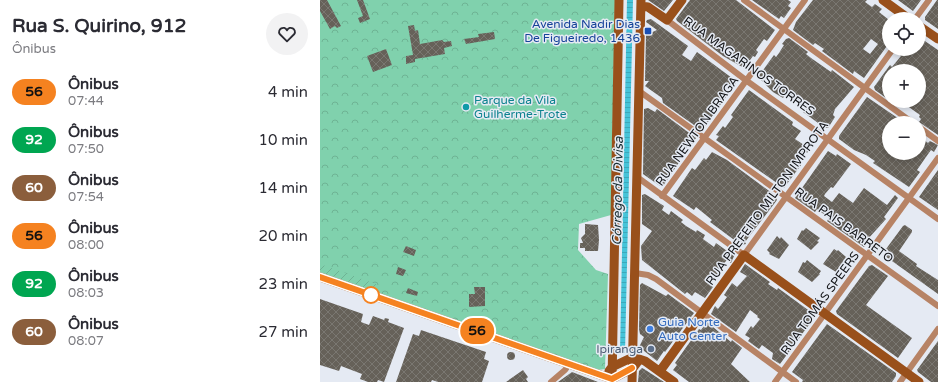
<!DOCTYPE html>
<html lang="pt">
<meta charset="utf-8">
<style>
:root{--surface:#fff;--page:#f2f2f3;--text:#2b2b33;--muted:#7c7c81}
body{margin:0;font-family:"Varela Round",sans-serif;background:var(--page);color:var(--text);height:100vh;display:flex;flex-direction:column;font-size:15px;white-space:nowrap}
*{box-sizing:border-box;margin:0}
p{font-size:13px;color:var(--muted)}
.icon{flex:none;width:22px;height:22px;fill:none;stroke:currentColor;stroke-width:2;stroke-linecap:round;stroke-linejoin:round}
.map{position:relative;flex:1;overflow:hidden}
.side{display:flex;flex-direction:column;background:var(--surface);width:320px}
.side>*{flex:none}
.badge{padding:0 8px;border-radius:13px;font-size:14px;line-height:26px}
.tools{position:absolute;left:562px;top:12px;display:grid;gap:8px}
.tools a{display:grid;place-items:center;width:44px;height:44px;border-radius:50%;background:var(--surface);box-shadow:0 2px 6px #0003;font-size:20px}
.map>.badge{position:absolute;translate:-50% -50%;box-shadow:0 0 0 2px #fff}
.round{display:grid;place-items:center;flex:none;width:42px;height:42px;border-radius:21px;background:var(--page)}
.headline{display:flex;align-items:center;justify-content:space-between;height:68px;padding:0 12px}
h1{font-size:19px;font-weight:800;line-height:30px}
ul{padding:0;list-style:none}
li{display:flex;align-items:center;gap:12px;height:48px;padding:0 12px}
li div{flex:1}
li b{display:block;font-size:15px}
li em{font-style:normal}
li .badge{min-width:44px;font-weight:700;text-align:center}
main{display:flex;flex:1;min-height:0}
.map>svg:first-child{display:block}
</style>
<main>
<section class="side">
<div class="headline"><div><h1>Rua S. Quirino, 912</h1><p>Ônibus</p></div><a class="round"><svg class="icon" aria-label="heart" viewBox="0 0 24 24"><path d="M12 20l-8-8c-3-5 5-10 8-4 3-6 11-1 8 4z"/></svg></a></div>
<ul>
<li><span class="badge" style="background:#f58220;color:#111">56</span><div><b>Ônibus</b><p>07:44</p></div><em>4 min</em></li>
<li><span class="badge" style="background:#00a651;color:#fff">92</span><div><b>Ônibus</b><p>07:50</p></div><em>10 min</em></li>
<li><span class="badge" style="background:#8b5e3c;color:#fff">60</span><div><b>Ônibus</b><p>07:54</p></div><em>14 min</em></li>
<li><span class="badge" style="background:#f58220;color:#111">56</span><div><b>Ônibus</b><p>08:00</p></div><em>20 min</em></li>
<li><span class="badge" style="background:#00a651;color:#fff">92</span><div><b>Ônibus</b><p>08:03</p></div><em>23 min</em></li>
<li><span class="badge" style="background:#8b5e3c;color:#fff">60</span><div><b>Ônibus</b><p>08:07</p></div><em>27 min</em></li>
</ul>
</section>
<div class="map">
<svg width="618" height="382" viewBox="0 0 618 382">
<defs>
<pattern id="forest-crowns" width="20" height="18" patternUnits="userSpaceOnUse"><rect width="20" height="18" fill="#80d1ad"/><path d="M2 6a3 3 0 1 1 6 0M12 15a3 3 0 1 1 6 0" fill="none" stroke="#6eb394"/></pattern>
<pattern id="garden-furrows" width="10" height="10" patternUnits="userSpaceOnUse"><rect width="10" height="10" fill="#80d1ad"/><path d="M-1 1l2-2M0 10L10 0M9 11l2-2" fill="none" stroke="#6eb394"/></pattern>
<pattern id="water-rules" width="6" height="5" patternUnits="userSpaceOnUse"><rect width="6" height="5" fill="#46c4d9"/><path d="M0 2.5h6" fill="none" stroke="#3ca8ba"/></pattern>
<pattern id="building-cross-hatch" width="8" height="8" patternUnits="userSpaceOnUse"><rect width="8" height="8" fill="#666159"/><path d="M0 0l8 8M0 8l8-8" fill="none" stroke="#7a7771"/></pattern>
</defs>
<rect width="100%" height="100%" fill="#e5eaf3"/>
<path fill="url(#forest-crowns)" d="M0 0H295L291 215 259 224 258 250 276 270 288 274 285 369 278 370 0 274Z"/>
<path fill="url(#garden-furrows)" d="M0 264 56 284 55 291 0 272Z"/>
<path fill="url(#water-rules)" d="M307 0H313L305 353H300Z"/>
<path fill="url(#building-cross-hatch)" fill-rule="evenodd" d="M0 0H7L21 26 17 28 15 26 10 29 0 11Z
M37 0H43L50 19 40 23 38 18 43 16Z
M328 0H353L344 11Z
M370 0H416L455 30 447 41 444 39 436 50 438 52 435 57 433 56 424 68 403 56 357 21 356 19Z
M432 0H468L471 2 468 6 471 8 464 18 461 16 459 19Z
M493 0H547L545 2 552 7 555 4 562 9 559 12 569 20V43L544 78 534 71 533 74 502 51 504 49 495 43 493 45 473 30 476 22ZM551 39 558 44 550 54 543 49Z
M578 0H601L593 11Z
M617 0H618V29L605 20V17Z
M331 19 368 46 362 55 371 61 377 52 416 81V83L383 129 381 130 343 103 342 98 325 86 329 81H325L326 35 337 30 326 22 327 20Z
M94 25 95 31 98 30 100 44 122 40 124 42 131 41 132 46 124 48 125 54 95 59V62L86 64V56L93 55 88 26Z
M174 32 175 39 146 44 144 39 159 37 158 34Z
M599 37 618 50V135L599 122 601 119 599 117 600 115 586 105 589 101H599V71H569V100L555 90 554 87 570 65 572 67 581 56 578 54 582 49H599Z
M469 38 488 52 486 54 491 58 511 72 512 70 534 87 515 109 513 115 515 117 508 128H505L483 112 485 110 477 103 465 95 463 98 453 92 438 77 454 55 456 57 459 53 464 45 462 44 466 39Z
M66 49 72 65 53 72 47 56Z
M429 90 473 122 472 125 481 131 475 139 490 149 487 153 485 151 478 162 481 165 464 188 396 140 399 136 396 135 403 126 405 128 413 117 411 115Z
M547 97 585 123H569V153H599V136L608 143 610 141 618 145 614 152 611 150 606 157 597 170 600 172 589 187 553 163 555 161 546 155 534 150 519 139V136Z
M328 108 335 112 337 109 376 138 372 144 370 143 360 156V161L343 186H340L323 174 324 109Z
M508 151 516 156 517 154 531 164 513 188 511 187 505 194 504 196 512 202 519 193 533 203 544 188 567 205 575 195 578 198 564 217 566 219 547 240 549 241 544 247 507 221 509 218 497 209 495 212 475 198Z
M392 152 407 160 456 196 457 200 425 242 426 244 421 245 390 222 392 220 381 211 376 207 374 210 353 196 372 168 375 170 384 158 386 160Z
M618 170V210L599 197Z
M325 194 344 206 342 210 349 215 351 211 363 220 361 222 366 226 376 232 377 230 385 235 383 239 394 247 396 243 414 256 411 263 407 260 396 272 398 274 390 285 393 287 385 298 375 292 372 296 367 292 365 294 322 260 321 246 332 231 322 224V195Z
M265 224 278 225 279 240 278 251H265V248H260V243H263L261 238 265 234Z
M585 225 592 230V232L579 251 597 264 596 266 618 280V294L565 256 569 251 566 249 583 226Z
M486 228 500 238 497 241 499 242 491 250 477 239 482 230 483 231Z
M457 236 460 239 461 237 469 245 459 259 449 254 450 253 447 250Z
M86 246 96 250 94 256 83 252Z
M514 249 517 251 518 250 526 257 516 272 503 264Z
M487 260 501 271 499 274H500L492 282 478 272 483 262 485 263Z
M425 264 450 282 448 284 457 290 458 288 495 315 491 322 460 364 452 359 453 353 442 345 439 349 428 341 430 338 425 335 431 326 433 328 440 319 437 317 438 316 430 310 416 332 391 314 395 306 398 309 407 297 404 295 412 283 417 287 427 276 420 272Z
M552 265 568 276 546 305 592 338 578 358 517 314 516 311 549 266Z
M78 267 86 270 83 276 76 274Z
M322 283 346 296 348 294 374 313 345 352 344 351 337 361 319 347 324 337 320 334 319 329 320 285Z
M154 287H165V306L149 307V294H155Z
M88 288 98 292 97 296 86 293Z
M0 299 43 314 41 322 49 325 53 316 64 320 65 318 69 319 68 322 84 328 64 382 58 380 57 382H48L40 379 42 374 21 366 19 371 0 365Z
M387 322 411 342 412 340 422 348 411 364 430 382H369L353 370 357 365 355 363 379 329 381 330Z
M507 324 576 373V376L572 382H482L483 380 472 372Z
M101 330 166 352 164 359 169 361 162 382H118L112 380 111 382H76L93 334 99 336Z
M618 341V382H611L598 372 597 370Z
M187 356a4 4 0 1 1 8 0a4 4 0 1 1-8 0Z
M322 368 324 369 344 382H318L319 371Z
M203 370 208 377 206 379 208 382H186Z
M252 372 278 382H238Z"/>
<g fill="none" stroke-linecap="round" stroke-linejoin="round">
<path stroke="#b78365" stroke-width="6" d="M424 0 593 123
M595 19 609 0
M347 20 427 81 618 219
M319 91 618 306
M599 127 618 141
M317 177 424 255 573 49
M342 196 485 0
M315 273 328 275 336 279 476 382
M231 382 245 370 250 363
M455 382 618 158
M580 382 618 329"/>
<path stroke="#99501b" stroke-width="9" d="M563 0 589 19
M321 6 328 7 347 20 362 0
M599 26 618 39
M0 277 292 379 313 368 319 360
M289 371 292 367 313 357 325 361 354 382
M340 371 424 255 599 382
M292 382 299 0
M312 382 321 0"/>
</g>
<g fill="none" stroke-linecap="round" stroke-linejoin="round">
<g stroke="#fff" stroke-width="9">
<path id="line" d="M0 277 292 379 312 368"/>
</g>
<use href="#line" stroke="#f58220" stroke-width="6"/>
</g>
<rect fill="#1a4fb4" stroke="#e5eaf3" stroke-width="1.5" x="324" y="27" width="8" height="8" rx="2"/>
<circle fill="#0f9aa8" stroke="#e5eaf3" stroke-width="1.5" cx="146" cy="107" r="4"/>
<circle fill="#fff" stroke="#f58220" stroke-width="2" cx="51" cy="295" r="8"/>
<circle fill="#3f7fe0" stroke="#e5eaf3" stroke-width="1.5" cx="330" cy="329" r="4"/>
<circle fill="#5c6f8a" stroke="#e5eaf3" stroke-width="1.5" cx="331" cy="349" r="4"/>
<g text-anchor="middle" stroke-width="3" stroke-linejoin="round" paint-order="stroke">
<g font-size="12" fill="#164399" stroke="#e5eaf3" text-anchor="end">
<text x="320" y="28">Avenida Nadir Dias<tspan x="320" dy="14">De Figueiredo, 1436</tspan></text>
</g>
<g font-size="12" fill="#121316" stroke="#e5eaf3">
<text transform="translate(429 66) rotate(36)" y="4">RUA MAGARINOS TORRES</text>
<text transform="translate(377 131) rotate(-54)" y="4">RUA NEWTON BRAGA</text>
<text transform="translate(447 203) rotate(-54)" y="4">RUA PREFEITO MILTON IMPROTA</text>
<text transform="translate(524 225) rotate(36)" y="4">RUA PAIS BARRETO</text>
<text transform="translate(500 303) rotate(-54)" y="4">RUA TOMÁS SPEERS</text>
</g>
<g font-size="12" fill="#0d838f" stroke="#e5eaf3" text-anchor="start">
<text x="154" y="104">Parque da Vila<tspan x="154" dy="14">Guilherme-Trote</tspan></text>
</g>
<g font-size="12" fill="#366cbe" stroke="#e5eaf3" text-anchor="start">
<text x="338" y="326">Guia Norte<tspan x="338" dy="14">Auto Center</tspan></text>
</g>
<g font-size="12" fill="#4e5e75" stroke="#e5eaf3" text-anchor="end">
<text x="323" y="353">Ipiranga</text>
</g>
<g font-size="13" font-style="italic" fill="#182d31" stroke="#e5eaf3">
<text transform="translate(297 191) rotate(-89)" y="5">Córrego da Divisa</text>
</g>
</g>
</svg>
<div class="tools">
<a><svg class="icon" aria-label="locate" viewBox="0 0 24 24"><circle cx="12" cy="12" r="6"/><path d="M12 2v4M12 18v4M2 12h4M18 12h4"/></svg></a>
<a>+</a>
<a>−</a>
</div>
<b class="badge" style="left:157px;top:331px;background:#f58220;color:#111">56</b>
</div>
</main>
